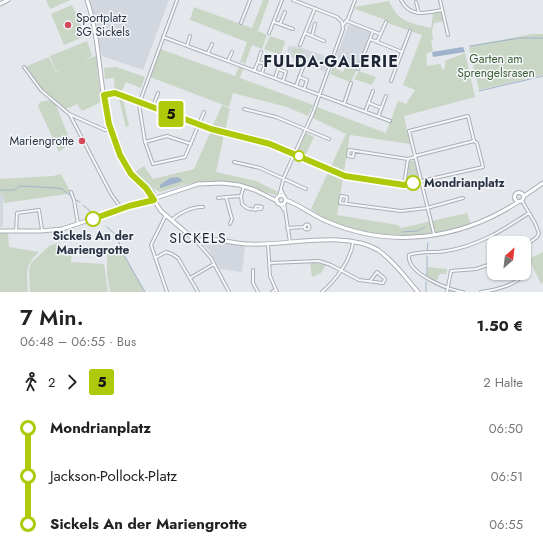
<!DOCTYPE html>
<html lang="de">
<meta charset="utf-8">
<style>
:root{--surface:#fff;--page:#f6f6f6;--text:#222;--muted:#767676}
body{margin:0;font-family:Jost,sans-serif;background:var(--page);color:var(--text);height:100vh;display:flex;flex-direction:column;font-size:15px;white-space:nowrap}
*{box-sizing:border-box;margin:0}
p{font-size:13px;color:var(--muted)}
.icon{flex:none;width:22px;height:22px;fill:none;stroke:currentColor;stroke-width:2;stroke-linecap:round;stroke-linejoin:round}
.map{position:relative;height:292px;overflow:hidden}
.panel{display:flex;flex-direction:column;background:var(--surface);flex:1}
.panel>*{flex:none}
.badge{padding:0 8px;border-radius:3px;font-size:14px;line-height:26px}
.needle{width:26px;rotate:28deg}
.controls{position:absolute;left:487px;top:236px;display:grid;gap:8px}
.controls a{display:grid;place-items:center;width:44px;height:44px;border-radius:8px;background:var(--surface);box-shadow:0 1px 3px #0004;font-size:20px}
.map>.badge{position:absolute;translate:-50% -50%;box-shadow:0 0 0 2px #fff}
.legs{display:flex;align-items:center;gap:6px;height:44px;padding:0 20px;font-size:13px}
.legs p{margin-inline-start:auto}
.headline{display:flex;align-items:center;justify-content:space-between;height:68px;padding:0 20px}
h1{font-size:22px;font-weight:600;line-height:30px}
ul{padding:0 20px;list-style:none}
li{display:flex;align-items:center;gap:14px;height:48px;font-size:15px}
li i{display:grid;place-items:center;width:6px;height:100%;margin:0 5px;background:currentColor}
li i::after{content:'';width:10px;height:10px;margin:-5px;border:3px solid;border-radius:50%;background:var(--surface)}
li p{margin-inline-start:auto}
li:first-child i{background:linear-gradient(#0000 50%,currentColor 0)}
li:last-child i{background:linear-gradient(currentColor 50%,#0000 0)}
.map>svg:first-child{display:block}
</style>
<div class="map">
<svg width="543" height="292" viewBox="0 0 543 292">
<rect width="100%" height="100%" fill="#e4e7ec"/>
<path fill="#d2d6de" d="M89 0H169L143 70 102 56Z
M349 24 370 32 357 68 335 59Z
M289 46 299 47 331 58 325 72 294 60 287 50Z
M0 193 3 194V227H0Z
M202 242H221L245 246 242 272 220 269 209 250 201 243Z"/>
<path fill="#c9d6c5" d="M46 0H70L50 9Z
M263 0H269L258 31 267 35 262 49 252 45 245 64 243 62 242 63 240 62 247 42 190 20 194 7 252 28Z
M389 1C398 22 410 23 431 28L433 13 442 12 444 21 434 23 432 31 433 40 431 41 433 51 426 54 427 66 440 64 443 70 445 68V61L465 53 475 97 404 116 410 144 350 135 337 215 398 225 401 228 467 213 471 225C457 229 443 234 429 235 394 240 339 231 311 209L346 134 313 118 317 107 386 133 398 101 406 104 415 90 403 85 422 35 385 22 386 20 355 9V7Z
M72 5 86 36 64 45 51 14Z
M532 34H543V75L479 90 469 48 470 46Z
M270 36 285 41 281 55 264 49Z
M87 41 92 56 83 60 96 56 101 102 82 111 77 104 66 109 42 89 26 68 27 66 49 57 56 72 62 69 56 71 50 56Z
M293 48 303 50 301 55 304 62 296 59 292 53Z
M160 49 235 76 239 67 243 69 240 78 313 105 308 116 287 107 233 93 229 107 150 77Z
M335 61 338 63 336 69 343 72 346 65 357 70 350 82 330 74Z
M116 67 145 77 141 88 126 82 122 91 123 95 115 92 114 78 105 79 104 68Z
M359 71 376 77 372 85 354 79Z
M119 99 123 100 129 126 126 127Z
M50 100 56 105 71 143 59 152 38 106 40 102Z
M222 105 230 109 225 131 212 127Z
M211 131 224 135 216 172 256 181 278 192 275 195C229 179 207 176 160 192L142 182 134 173 144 166 153 179 194 169Z
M306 133 314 137 306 154 304 153 303 156 297 153Z
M409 161H414L421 181 404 185Z
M61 174 70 191 67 194 4 203 3 194 0 193V179L53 176Z
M0 233H8L9 247 39 252C24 266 27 273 28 292H0Z
M60 242 61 249 72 251 71 262 104 264 108 292H30L29 269 31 263 49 246Z
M543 252V281L541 284 529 259Z
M107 253 124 255 145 292H110L107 275Z
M310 262 326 265 321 273 312 277Z
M428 267 447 269 446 274H440L436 282 426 276Z"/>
<path fill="#9fb4cc" d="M463 47 465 52 433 57 432 52Z
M178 177 183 181 160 188V185L170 178Z"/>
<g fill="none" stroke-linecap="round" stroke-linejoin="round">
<path stroke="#9fb4cc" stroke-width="1" d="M470 46 520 38H543
M479 91 543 76
M0 190H14L20 186 57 188 62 189 71 196
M76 200 80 202
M83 205 90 211 92 215 99 213
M107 227 116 235 124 255 145 292
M402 232 417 231 425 227
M427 252 428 243
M427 275V256
M426 292V282"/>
<g stroke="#a9aeb7" stroke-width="4">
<path id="street" d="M177 0 139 104 145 142 153 164 185 157 204 112
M401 0C410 18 426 13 442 10
M440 0 448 35
M416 2 419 13
M347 21 380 34
M274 22 293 29
M241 23 250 0
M280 24 285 12
M343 25 348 19 355 0
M269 33 282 0
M305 33 324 41
M312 36 315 24
M163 37 390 121
M370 39 402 52 410 31
M377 42 386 22
M300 45 315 8
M187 46 190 36
M208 53 212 44
M228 61 232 52
M258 62 261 52
M24 67 41 90 69 114 105 130H110
M278 69 283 57
M358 69 373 31
M254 71 258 62 265 64 262 73
M299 77 307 80 304 89
M275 78 278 69 286 72 283 81
M391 81 402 52
M296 86 304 65
M104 95 115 93 211 129 270 144 345 176 404 185 483 167 477 143 474 141 415 156
M369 103 381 108
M344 104 351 83
M153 107 158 93
M244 109 276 117 329 139
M365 112 373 91
M70 115 111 194 121 208
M176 116 181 102
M378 117 386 96
M145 142 167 136 191 144
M354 151 353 157 348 156 349 150 408 159 415 157
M234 162 260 168 306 189
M404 185 408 159
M244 186 241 196 242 204C247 210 253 210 261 209L262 207 256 206 255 210
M281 190 284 196
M71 192 74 200 78 224
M279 196 284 177 313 113 343 29 342 22 337 17 293 0
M218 198 226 197
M522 201 535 223 539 233 537 237 524 247
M284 203 290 242
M346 203 347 197 341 196 340 203 401 211 427 208 463 198
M280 204 284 210
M166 215 151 245 167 292
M172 220C179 213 193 206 203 207
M230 224 232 219 226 197 241 196
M304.5 227a2.5 2.5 0 1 1 5 0a2.5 2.5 0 1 1-5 0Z
M287 228 305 227
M16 231 17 213 39 210 42 230
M434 234 409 131 468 116 474 141
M196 241 211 258 229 292
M268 244 270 276 277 292
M155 258 166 252 172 254 178 258 198 292
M269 263 319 261 331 265 359 280 383 283 385 279 377 272 370 281
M253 270V283L258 292
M190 278 214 264
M272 292 275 290
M322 292C336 280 350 261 353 243
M447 292 451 271 476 269 494 263
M463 292C448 290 406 273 409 255 420 251 434 253 446 251 478 246 503 230 529 213
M481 292C491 291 518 285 522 275L521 273"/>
</g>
<g stroke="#a9aeb7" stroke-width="5">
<path id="secondary" d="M87 0C106 56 95 123 130 173 137 182 146 186 153 193L154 200
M0 4 8 0
M146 188 161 211 196 241C214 236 232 244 250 244 287 246 345 230 378 250 393 260 406 278 418 292
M514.5 197a4.5 4.5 0 1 1 9 0a4.5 4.5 0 1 1-9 0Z
M276.5 200a4.5 4.5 0 1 1 9 0a4.5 4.5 0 1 1-9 0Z
M524 196 543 183
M286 200C300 205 312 215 326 221 390 249 460 240 518 202
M0 231H41L62 229 198 184 222 183 239 185 255 190 277 201"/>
</g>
<use href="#street" stroke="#f7f8fa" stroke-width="2"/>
<use href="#secondary" stroke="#fff" stroke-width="3"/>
</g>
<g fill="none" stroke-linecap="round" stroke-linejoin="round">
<g stroke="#fff" stroke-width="9">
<path id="line-1" d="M93 219 129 206 154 200 146 188 131 174 120 155 109 124 104 95 115 93 211 129 270 144 345 176 404 185 413 183"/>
</g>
<use href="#line-1" stroke="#aec90a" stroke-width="6"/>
</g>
<g fill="#d1495b" stroke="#f4f6f9" stroke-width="1.5">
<circle cx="68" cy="25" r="4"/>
<circle cx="82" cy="141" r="4"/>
</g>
<g fill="#fff" stroke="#aec90a" stroke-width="2">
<circle cx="299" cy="156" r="5"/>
<circle cx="413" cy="183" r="7"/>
<circle cx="93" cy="219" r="7"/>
</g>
<g text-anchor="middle" stroke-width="3" stroke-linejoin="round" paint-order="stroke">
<g font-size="12" fill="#2b3445" stroke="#f4f6f9" text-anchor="start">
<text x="76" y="22">Sportplatz<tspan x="76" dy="14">SG Sickels</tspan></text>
<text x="74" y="145" text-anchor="end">Mariengrotte</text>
</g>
<g font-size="12" fill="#3f6138" stroke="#f4f6f9">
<text x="496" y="63">Garten am<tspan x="496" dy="14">Sprengelsrasen</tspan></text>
</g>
<g font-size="12" font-weight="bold" fill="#2b3445" stroke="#f4f6f9" text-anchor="start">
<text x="424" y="187">Mondrianplatz</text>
<text x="93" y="240" text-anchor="middle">Sickels An der<tspan x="93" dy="14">Mariengrotte</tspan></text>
</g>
<g font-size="14" letter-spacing="1" fill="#1d2536" stroke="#f4f6f9">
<text x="198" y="243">SICKELS</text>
</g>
<g font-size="16" font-weight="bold" letter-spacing="1" fill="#1d2536" stroke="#f4f6f9">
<text x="331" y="67">FULDA-GALERIE</text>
</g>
</g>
</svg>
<div class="controls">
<a><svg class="needle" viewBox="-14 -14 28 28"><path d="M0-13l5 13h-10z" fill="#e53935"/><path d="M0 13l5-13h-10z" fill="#767676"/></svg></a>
</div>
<b class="badge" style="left:171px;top:114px;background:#aec90a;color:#111">5</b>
</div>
<section class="panel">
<div class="headline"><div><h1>7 Min.</h1><p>06:48 – 06:55 · Bus</p></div><b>1.50 €</b></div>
<div class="legs"><svg class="icon" aria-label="walk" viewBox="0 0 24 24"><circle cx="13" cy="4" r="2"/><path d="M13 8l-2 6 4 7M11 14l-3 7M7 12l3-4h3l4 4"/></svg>2<svg class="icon" aria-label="forward" viewBox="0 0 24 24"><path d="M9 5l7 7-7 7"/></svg><b class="badge" style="background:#aec90a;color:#111">5</b><p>2 Halte</p></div>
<ul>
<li><i style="color:#aec90a"></i><b>Mondrianplatz</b><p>06:50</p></li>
<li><i style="color:#aec90a"></i><span>Jackson-Pollock-Platz</span><p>06:51</p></li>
<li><i style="color:#aec90a"></i><b>Sickels An der Mariengrotte</b><p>06:55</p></li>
</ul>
</section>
